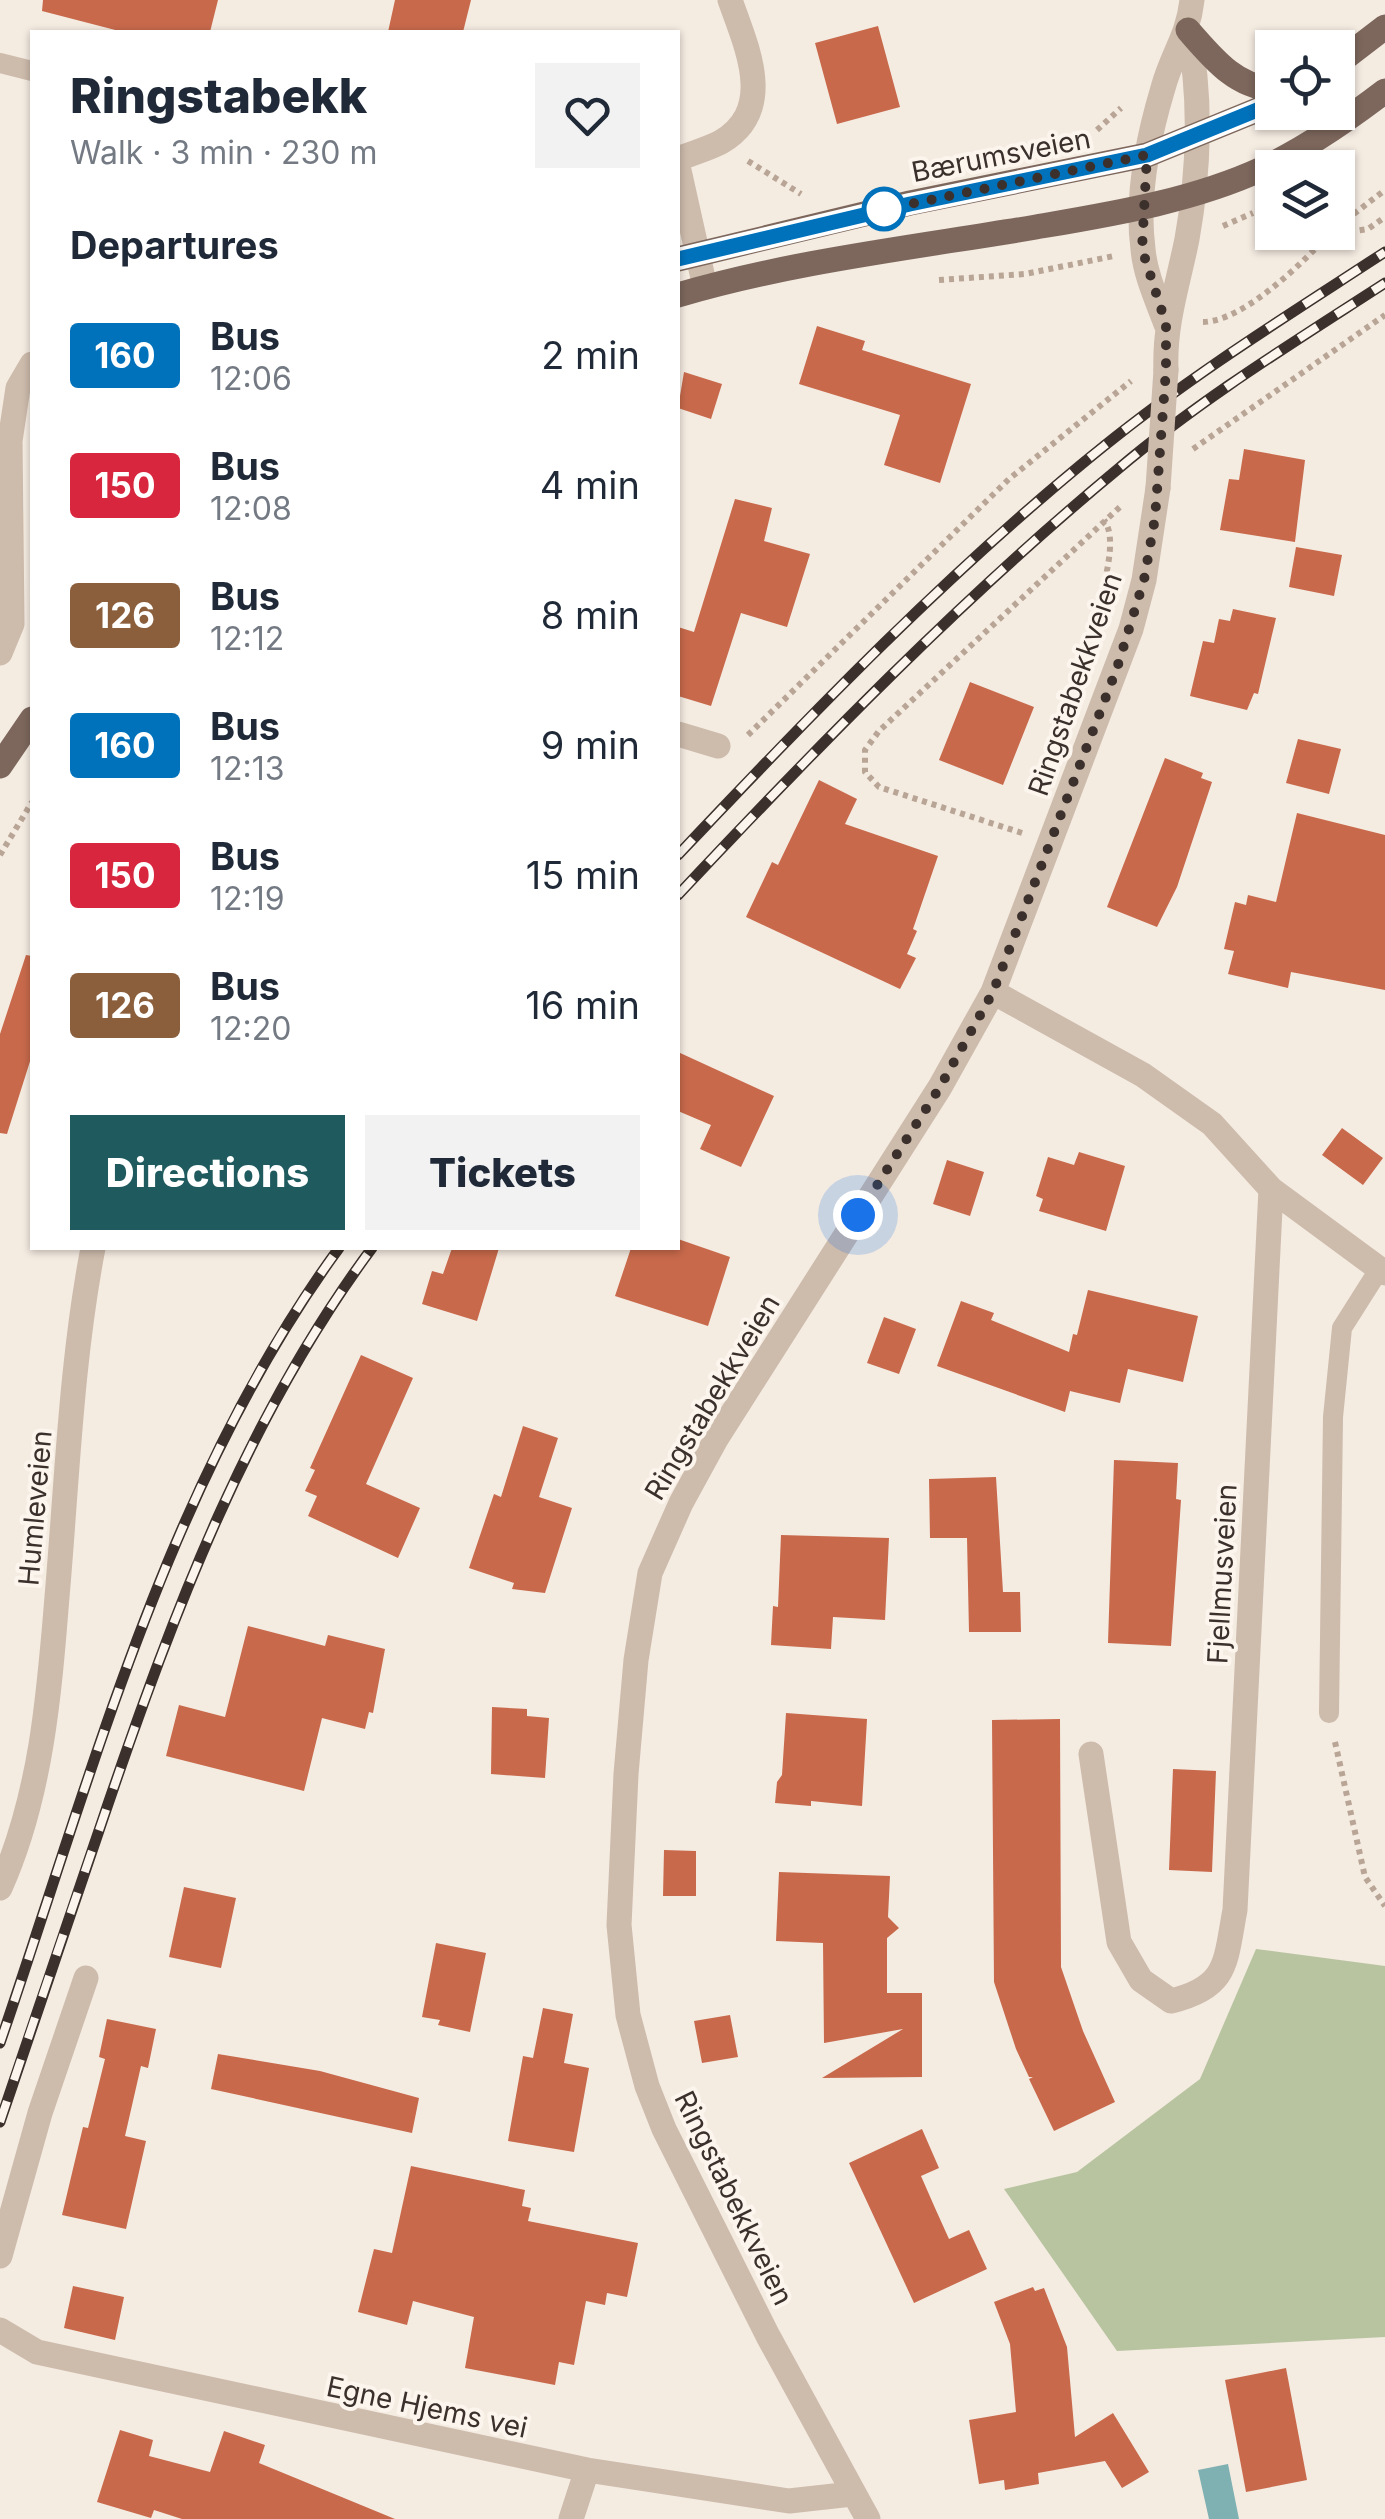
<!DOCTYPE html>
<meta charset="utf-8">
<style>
:root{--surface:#fff;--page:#f2f2f3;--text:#1f2937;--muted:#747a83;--accent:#1f5a5e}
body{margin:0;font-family:Inter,sans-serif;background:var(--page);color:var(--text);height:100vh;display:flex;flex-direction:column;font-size:38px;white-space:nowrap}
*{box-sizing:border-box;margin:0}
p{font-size:32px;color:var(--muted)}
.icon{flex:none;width:55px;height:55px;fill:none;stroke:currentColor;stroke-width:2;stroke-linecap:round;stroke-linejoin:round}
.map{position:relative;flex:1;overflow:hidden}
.sheet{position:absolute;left:30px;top:30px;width:650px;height:1220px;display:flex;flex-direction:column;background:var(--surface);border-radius:0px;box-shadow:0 2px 8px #0004}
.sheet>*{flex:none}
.badge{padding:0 20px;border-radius:8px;font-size:35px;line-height:65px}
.controls{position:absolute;left:1255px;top:30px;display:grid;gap:20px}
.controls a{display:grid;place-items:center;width:100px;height:100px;border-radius:0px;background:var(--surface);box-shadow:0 2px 8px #0004;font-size:50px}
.you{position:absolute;width:50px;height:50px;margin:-25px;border:8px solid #fff;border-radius:50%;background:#1a73e8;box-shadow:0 0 0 15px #1a73e833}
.map>.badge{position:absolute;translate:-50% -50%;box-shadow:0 0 0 5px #fff}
h2{padding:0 40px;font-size:38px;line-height:90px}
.round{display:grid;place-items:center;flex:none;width:105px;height:105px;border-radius:0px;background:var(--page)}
.headline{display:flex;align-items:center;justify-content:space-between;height:170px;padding:0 40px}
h1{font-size:48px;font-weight:800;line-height:75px}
.primary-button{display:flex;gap:20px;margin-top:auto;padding:20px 40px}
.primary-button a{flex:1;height:115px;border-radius:0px;background:var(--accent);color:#fff;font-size:40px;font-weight:800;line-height:115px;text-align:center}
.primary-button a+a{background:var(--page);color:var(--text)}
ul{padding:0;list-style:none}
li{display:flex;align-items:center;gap:30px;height:130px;padding:0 40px}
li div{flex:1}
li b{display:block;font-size:38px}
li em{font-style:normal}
li .badge{min-width:110px;font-weight:700;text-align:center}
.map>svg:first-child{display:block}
</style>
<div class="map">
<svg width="1385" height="2519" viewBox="0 0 1385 2519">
<rect width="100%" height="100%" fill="#f4ebe1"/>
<path fill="#b8c4a0" d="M1256 1949 1385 1966V2337L1117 2351 1004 2189 1077 2172 1200 2079Z"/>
<path fill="#7fb0b2" d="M1228 2464 1239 2519H1209L1198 2470Z"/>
<path fill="#c8694b" d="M43 0H218L210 32H123L42 11Z
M395 0H471L463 32H388Z
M878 26 900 107 837 124 815 43Z
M817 326 865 341 862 350 971 384 940 483 884 465 900 415 799 384Z
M684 372 722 384 711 419 678 408Z
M1244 449 1305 460 1295 542 1220 530 1229 479 1239 480Z
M735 499 772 508 764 541 810 554 787 627 741 613 711 706 678 696V627L694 632Z
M1296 547 1342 555 1334 596 1289 587Z
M1233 609 1276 618 1258 694 1254 693 1247 710 1190 696 1203 641 1214 643 1219 619 1230 621Z
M970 682 1034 707 1003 785 939 760Z
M1298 739 1341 749 1329 794 1286 783Z
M1165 758 1203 773 1201 778 1212 782 1177 887 1157 927 1107 907Z
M819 780 857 799 845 824 938 856 913 929 917 931 907 954 916 958 900 989 746 917 772 862 778 865Z
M1297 813 1385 835V990L1291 972 1288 988 1228 974 1234 951 1224 949 1235 902 1246 905 1248 895 1276 902Z
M26 955 32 956V1055L7 1134 0 1133V1034Z
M678 1052 774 1096 741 1167 700 1149 711 1125 678 1111Z
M1342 1128 1383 1158 1363 1185 1322 1155Z
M1079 1152 1125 1166 1106 1231 1039 1211 1043 1199 1036 1196 1048 1157 1074 1165Z
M947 1160 984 1172 970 1216 933 1204Z
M678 1239 730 1257 708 1326 615 1296 631 1248H678Z
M452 1248H499L477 1321 422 1304 432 1271 443 1274Z
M1088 1290 1198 1316 1183 1382 1128 1369 1120 1403 1070 1391 1065 1412 937 1366 961 1301 994 1313 991 1320 1069 1352 1073 1334 1077 1335Z
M884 1317 916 1329 899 1374 867 1363Z
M361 1355 413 1378 366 1484 420 1508 398 1558 308 1516 317 1496 305 1491 315 1470 310 1468Z
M523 1426 558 1438 539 1497 572 1508 545 1593 512 1589 514 1583 469 1568 494 1494 501 1497Z
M1114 1460 1178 1463 1176 1499 1181 1500 1171 1646 1108 1643Z
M996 1477 1003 1592H1020L1021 1632H969L967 1538H930L929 1479Z
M781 1535 889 1538 885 1620 833 1617 831 1649 771 1645 773 1606 778 1607Z
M248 1626 325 1646 328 1635 385 1649 373 1713 369 1712 365 1729 322 1718 304 1791 166 1756 179 1705 225 1717Z
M492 1707 527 1709V1716L549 1718 545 1778 491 1774Z
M786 1713 867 1719 862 1806 811 1801V1806L775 1803 777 1782 782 1775Z
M1060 1719 1061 1967 1083 2031 1115 2102 1054 2131 1029 2079 1033 2077H1029L1016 2049 994 1982 992 1720Z
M1173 1769 1216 1771 1212 1872 1169 1870Z
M664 1850 696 1851V1896H663Z
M779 1872 890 1876 888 1917 899 1928 887 1938V1993H922V2077L822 2078 903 2029 824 2043 823 1943 776 1941Z
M184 1887 236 1898 221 1968 169 1957Z
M436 1943 486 1953 470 2032 438 2025 440 2020 422 2017Z
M543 2008 573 2014 564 2063 589 2068 574 2152 508 2141 523 2056 533 2058Z
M730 2015 738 2057 702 2063 694 2021Z
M107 2019 156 2029 148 2068 141 2066 125 2136 146 2141 126 2229 62 2215 83 2127 88 2128 105 2059 99 2057Z
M218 2054 320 2071 419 2098 412 2133 211 2089Z
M922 2129 939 2168 921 2176 935 2208 949 2239 969 2230 987 2269 914 2303 849 2163Z
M411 2166 525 2190 522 2206 531 2208 528 2221 638 2243 627 2297 607 2293 605 2305 586 2301 574 2365 559 2362 555 2385 465 2368 474 2317 413 2301 407 2325 358 2312 374 2249 392 2253Z
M73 2286 124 2297 115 2340 64 2328Z
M1033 2287 1035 2291 1044 2288 1067 2347 1075 2437 1113 2413 1149 2472 1122 2488 1105 2461 1038 2473 1039 2484 1005 2490 1004 2480 979 2484 969 2420 1016 2412 1010 2344 994 2302Z
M1286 2368 1307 2480 1246 2492 1225 2380Z
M120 2430 153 2440 149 2456 210 2472 224 2431 265 2445 259 2463 395 2519H182L154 2510 151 2518 97 2502Z"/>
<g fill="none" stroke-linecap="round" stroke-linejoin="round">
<path stroke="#b9a596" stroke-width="6" stroke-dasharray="5 5" stroke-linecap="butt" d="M1097 130 1121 108
M748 161 801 194
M1223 226 1253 213
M1338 226 1385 190
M1330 235 1368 229 1385 217
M939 280 1025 274 1114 256
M1203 322C1244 321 1304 262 1331 232
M1193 449 1385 315
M1101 601C1104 579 1118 539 1104 520
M748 735 1009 479 1131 381
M1022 833 879 787 865 772V750L879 731 1121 506
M0 855 32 802
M1335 1742 1365 1877 1385 1906"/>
<path stroke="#cdbbac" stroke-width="20" d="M0 63 32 71
M1329 1713 1333 1417 1342 1328 1380 1268"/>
<path stroke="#cdbbac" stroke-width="25" d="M678 159C692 153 708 149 721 142 777 109 746 46 730 0
M678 166 705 287
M1166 324C1157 300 1145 274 1143 249 1136 197 1148 138 1163 88 1172 54 1188 37 1192 0
M1166 370C1164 324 1178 284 1187 239 1199 172 1202 97 1188 30
M0 653 12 624 10 441 18 388 32 364
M678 734 718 746
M993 992 1143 1075 1212 1124 1271 1189 1235 1910C1225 1962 1229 1987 1171 2001L1141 1980 1119 1942 1091 1754
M1271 1189 1385 1273
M0 1888C41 1796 49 1697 57 1597 67 1482 71 1362 93 1248
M0 2256 40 2113 86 1978
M0 2330 37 2352 587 2470 789 2501 852 2494
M571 2519 587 2470
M868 2519 768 2336 664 2129 647 2086 628 2015 619 1925 626 1774 636 1660 650 1573 681 1503 716 1439 940 1087 993 992 1131 629 1144 580 1158 488"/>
<path stroke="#7d675c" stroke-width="25" d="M1188 30C1212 57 1234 86 1272 89
M1338 63 1385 27
M678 259 910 203 1147 155 1272 104
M678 295C793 261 917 247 1036 227 1112 214 1193 201 1264 168 1307 148 1347 120 1385 91
M0 766 32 719"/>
<g stroke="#3b302b" stroke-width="11">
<path id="rail" d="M678 855C812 713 951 569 1104 446 1193 374 1290 314 1385 252
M678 895C817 747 961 599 1118 469 1201 399 1294 342 1385 283
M0 2043C93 1772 168 1482 339 1248
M0 2122C35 2017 71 1912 107 1807 175 1609 247 1417 372 1248"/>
</g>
<use href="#rail" stroke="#fbf5ee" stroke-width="8" stroke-dasharray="22" stroke-linecap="butt"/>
<path stroke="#cdbbac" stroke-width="25" d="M1158 488 1166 370"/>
</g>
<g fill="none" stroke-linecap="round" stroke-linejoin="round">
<g stroke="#fff" stroke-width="22">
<path id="line" d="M678 259 910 204 1147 155 1272 104"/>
</g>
<use href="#line" stroke="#0072bc" stroke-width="15"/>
<path stroke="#3b302b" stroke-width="10" stroke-dasharray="0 18" d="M858 1215 940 1087 993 992 1117 668 1144 580 1155 518 1166 370V324L1142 249 1147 155 872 212 884 209"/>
</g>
<circle fill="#fff" stroke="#0072bc" stroke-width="5" cx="884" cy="209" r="20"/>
<g text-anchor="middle" stroke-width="8" stroke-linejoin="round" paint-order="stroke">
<g font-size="28" fill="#3b302b" stroke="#fbf5ee">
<text transform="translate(1001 155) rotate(-11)" y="10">Bærumsveien</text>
<text transform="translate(1075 684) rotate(-71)" y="10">Ringstabekkveien</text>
<text transform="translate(712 1397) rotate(-59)" y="10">Ringstabekkveien</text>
<text transform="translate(35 1508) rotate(-85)" y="10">Humleveien</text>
<text transform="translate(1222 1574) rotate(-87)" y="10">Fjellmusveien</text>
<text transform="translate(734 2198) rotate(64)" y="10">Ringstabekkveien</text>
<text transform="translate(427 2407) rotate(12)" y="10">Egne Hjems vei</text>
</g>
</g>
</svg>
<div class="controls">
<a><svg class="icon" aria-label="locate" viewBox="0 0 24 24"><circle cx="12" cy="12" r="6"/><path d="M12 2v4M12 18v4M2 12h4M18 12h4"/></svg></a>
<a><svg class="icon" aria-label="layers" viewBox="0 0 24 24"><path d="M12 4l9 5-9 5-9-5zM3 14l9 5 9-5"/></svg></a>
</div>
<div class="you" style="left:858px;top:1215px"></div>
<section class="sheet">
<div class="headline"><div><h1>Ringstabekk</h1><p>Walk · 3 min · 230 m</p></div><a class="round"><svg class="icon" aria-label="heart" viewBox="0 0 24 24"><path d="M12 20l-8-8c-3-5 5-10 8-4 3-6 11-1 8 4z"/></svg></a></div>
<h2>Departures</h2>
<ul>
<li><span class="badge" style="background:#0072bc;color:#fff">160</span><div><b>Bus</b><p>12:06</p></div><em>2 min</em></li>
<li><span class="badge" style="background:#d7263d;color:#fff">150</span><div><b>Bus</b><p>12:08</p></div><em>4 min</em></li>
<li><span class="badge" style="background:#8b5e3c;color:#fff">126</span><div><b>Bus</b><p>12:12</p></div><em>8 min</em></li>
<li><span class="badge" style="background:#0072bc;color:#fff">160</span><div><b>Bus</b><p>12:13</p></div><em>9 min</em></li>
<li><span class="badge" style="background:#d7263d;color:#fff">150</span><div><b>Bus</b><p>12:19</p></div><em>15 min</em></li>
<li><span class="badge" style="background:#8b5e3c;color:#fff">126</span><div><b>Bus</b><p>12:20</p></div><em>16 min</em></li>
</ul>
<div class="primary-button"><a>Directions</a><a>Tickets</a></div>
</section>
</div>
